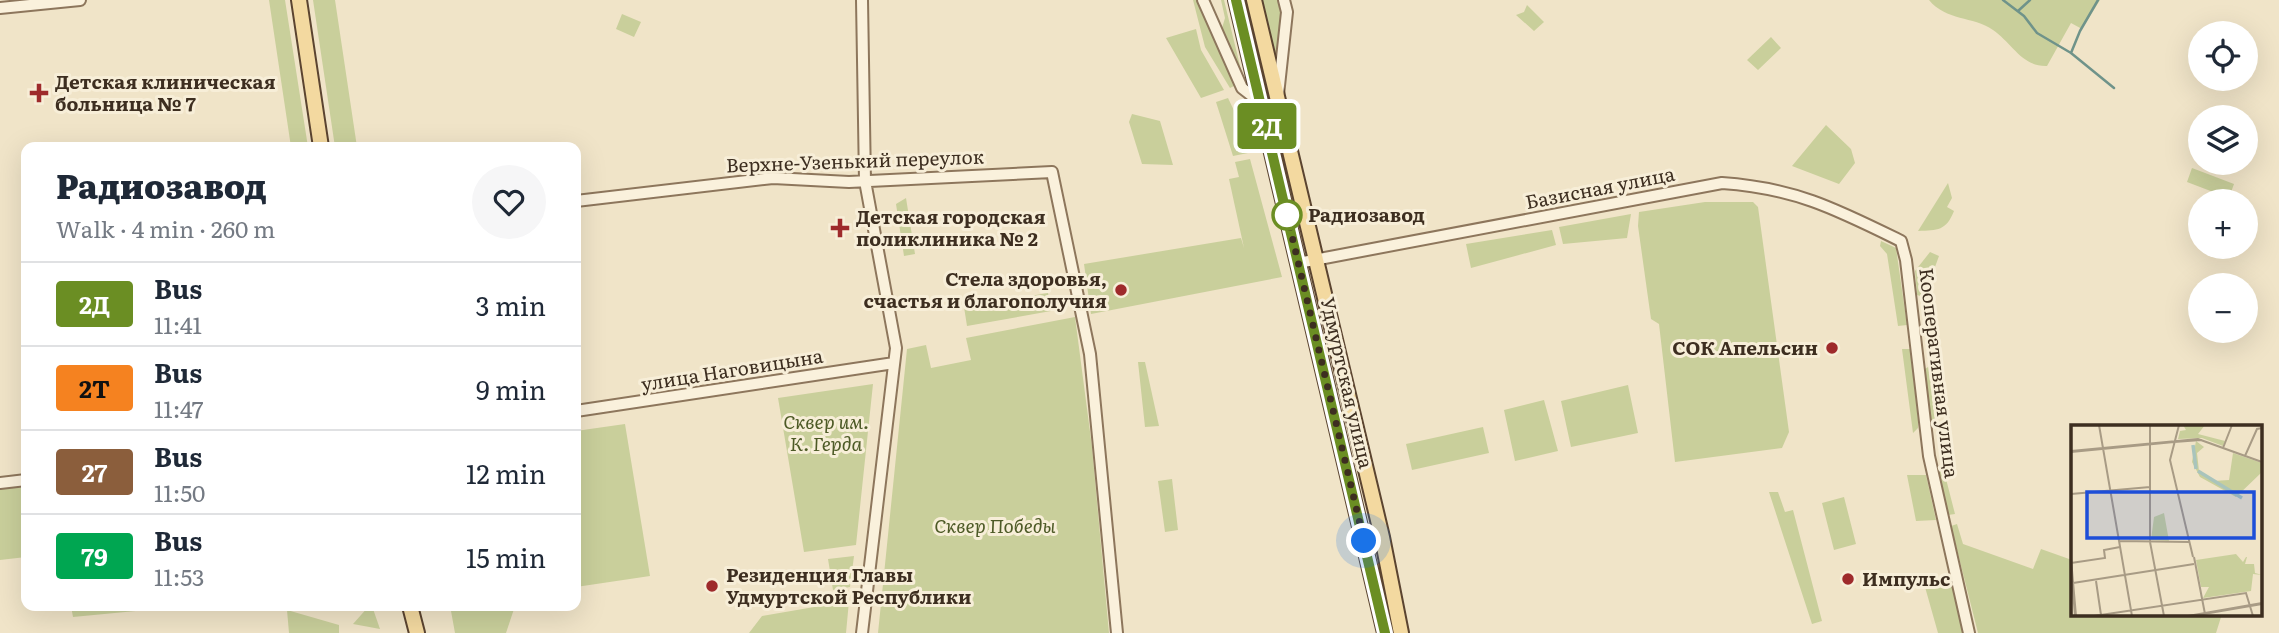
<!DOCTYPE html>
<meta charset="utf-8">
<style>
:root{--surface:#fff;--page:#f6f6f7;--text:#1f2937;--muted:#747a83;--line:#e0e1e3}
body{margin:0;font-family:Literata,serif;background:var(--page);color:var(--text);height:100vh;display:flex;flex-direction:column;font-size:26px;white-space:nowrap}
*{box-sizing:border-box;margin:0}
p{font-size:23px;color:var(--muted)}
.icon{flex:none;width:38px;height:38px;fill:none;stroke:currentColor;stroke-width:2;stroke-linecap:round;stroke-linejoin:round}
.map{position:relative;flex:1;overflow:hidden}
.side{position:absolute;left:21px;top:142px;width:560px;height:469px;display:flex;flex-direction:column;background:var(--surface);border-radius:14px;box-shadow:0 7px 28px #0002}
.side>*{flex:none}
.badge{padding:0 14px;border-radius:5px;font-size:24px;line-height:46px}
.buttons{position:absolute;left:2188px;top:21px;display:grid;gap:14px}
.buttons a{display:grid;place-items:center;width:70px;height:70px;border-radius:50%;background:var(--surface);box-shadow:0 7px 28px #0002;font-size:35px}
.you{position:absolute;width:35px;height:35px;margin:-18px;border:5px solid #fff;border-radius:50%;background:#1a73e8;box-shadow:0 0 0 10px #1a73e833}
.map>.badge{position:absolute;translate:-50% -50%;box-shadow:0 0 0 4px #fff}
.round{display:grid;place-items:center;flex:none;width:74px;height:74px;border-radius:37px;background:var(--page)}
.headline{display:flex;align-items:center;justify-content:space-between;height:119px;padding:0 35px}
h1{font-size:33px;font-weight:800;line-height:52px}
ul{padding:0;list-style:none}
li{display:flex;align-items:center;gap:21px;height:84px;padding:0 35px;border-top:2px solid var(--line)}
li div{flex:1}
li b{display:block;font-size:26px}
li em{font-style:normal}
li .badge{min-width:77px;font-weight:700;text-align:center}
.map>svg:first-child{display:block}
</style>
<div class="map">
<svg width="2279" height="633" viewBox="0 0 2279 633">
<rect width="100%" height="100%" fill="#f0e4c8"/>
<path fill="#c9cf9b" d="M269 0H285L308 147H291Z
M313 0H335L357 147H335Z
M1193 0H1200L1236 85 1230 88 1205 47Z
M1221 0H1224L1244 82 1220 35 1225 18Z
M1260 0H1278L1281 17 1278 70Z
M1929 0H2100L2082 29 2071 23 2047 66C2022 67 2012 43 1993 30 1973 16 1946 21 1929 0Z
M1527 5 1544 22 1534 31 1516 15 1524 12Z
M622 14 641 22 634 37 616 29Z
M1196 29 1201 50 1224 90 1201 98 1166 38Z
M1771 37 1781 48 1758 70 1747 60Z
M1228 98 1251 146 1253 152 1233 156 1216 102Z
M1132 114 1160 121 1173 165 1142 164 1129 122Z
M1826 125 1851 149 1855 163 1839 184 1792 166Z
M1250 159 1282 277 1091 314 1084 264 1241 238 1244 248 1229 179 1239 177 1235 162Z
M2192 168 2234 184 2229 198 2187 182Z
M1948 183 1952 198 1947 207 1954 211C1946 231 1938 230 1918 231Z
M906 198 915 254 904 256 896 204Z
M1705 202H1753L1758 207 1789 432 1782 448 1675 462 1659 324 1651 319 1638 226 1639 212Z
M1631 214 1627 238 1563 244 1559 227Z
M1552 230 1556 245 1471 268 1466 244Z
M1881 241 1896 248 1907 325 1898 326 1887 254 1880 246Z
M1930 252 1939 256 1924 297 1917 295 1915 271Z
M1048 293 1051 311 967 326 964 307Z
M1075 317 1092 447 1109 633H878L907 349 926 345 931 368 971 360 966 338Z
M1902 349H1910L1918 420V428L1913 433Z
M1138 362H1145L1159 426 1145 427Z
M1931 365 1938 427 1931 423 1925 369Z
M873 384 856 545 804 552 778 398Z
M1628 385 1638 433 1571 447 1561 401Z
M1544 400 1558 451 1515 461 1504 410Z
M625 424 650 576 576 587V431Z
M1483 427 1489 453 1412 470 1406 444Z
M1937 467 1944 471 1955 514 1948 515Z
M1907 475H1926L1936 520 1916 521Z
M1172 479 1178 530 1165 532 1158 481Z
M26 487V557L0 560V489Z
M1769 492H1778L1785 512 1793 510 1822 621 1812 624Z
M1844 497 1856 544 1834 550 1822 503Z
M1957 524 1963 544 2033 569 2041 549 2072 560V614H2222L2216 633H1978L1951 526Z
M854 556 850 587 833 590 828 559Z
M1947 581 1952 585 1965 633H1938L1925 587 1932 583Z
M849 601 846 633H749L762 616Z
M71 606H145L146 610 73 617Z
M369 606H372L380 629 353 624Z
M488 606H515L506 633H455L451 611Z
M287 610 339 625V633H289Z"/>
<g fill="none" stroke-linecap="round" stroke-linejoin="round">
<path stroke="#6f938a" stroke-width="2.5" d="M2003 0 2024 16 2037 33 2071 53 2114 88
M2018 11 2030 0
M2071 53 2080 31 2098 0"/>
<g stroke="#8d765c" stroke-width="14">
<path id="minor" d="M862 0 865 181 896 348 862 633
M1203 0 1242 88 1260 102
M0 8 80 0
M1278 95 1287 12 1284 0
M576 201 773 178 849 182 1052 172 1090 354 1117 633
M1298 263 1722 183C1795 188 1836 209 1901 241L1906 260 1929 456 1969 633
M576 411 894 363
M0 483 26 480"/>
</g>
<g stroke="#5b4430" stroke-width="18">
<path id="major" d="M299 0 321 147
M1236 0 1385 633
M1254 0 1382 537 1401 633
M410 606 417 633"/>
</g>
<use href="#minor" stroke="#faf1dc" stroke-width="10"/>
<use href="#major" stroke="#f3d9a0" stroke-width="14"/>
</g>
<g fill="none" stroke-linecap="round" stroke-linejoin="round">
<g stroke="#fff" stroke-width="16">
<path id="line" d="M1236 0 1385 633"/>
</g>
<use href="#line" stroke="#6b8e23" stroke-width="10"/>
<path stroke="#3d2e20" stroke-width="7" stroke-dasharray="0 12.6" d="M1287 215 1364 541"/>
</g>
<g fill="#9e2a2b" stroke="#f7eed8" stroke-width="2.5">
<path d="M35.5 82.5h7v7h7v7h-7v7h-7v-7h-7v-7h7z"/>
<path d="M836.5 217.5h7v7h7v7h-7v7h-7v-7h-7v-7h7z"/>
<circle cx="1121" cy="290" r="7"/>
<circle cx="1832" cy="348" r="7"/>
<circle cx="1848" cy="579" r="7"/>
<circle cx="712" cy="586" r="7"/>
</g>
<circle fill="#fff" stroke="#6b8e23" stroke-width="3.5" cx="1287" cy="215" r="14"/>
<g text-anchor="middle" stroke-width="6" stroke-linejoin="round" paint-order="stroke">
<g font-size="19" font-weight="bold" fill="#3d2e20" stroke="#f7eed8" text-anchor="start">
<text x="55" y="89">Детская клиническая<tspan x="55" dy="22">больница № 7</tspan></text>
<text x="856" y="224">Детская городская<tspan x="856" dy="22">поликлиника № 2</tspan></text>
<text x="1107" y="286" text-anchor="end">Стела здоровья,<tspan x="1107" dy="22">счастья и благополучия</tspan></text>
<text x="1818" y="355" text-anchor="end">СОК Апельсин</text>
<text x="726" y="582">Резиденция Главы<tspan x="726" dy="22">Удмуртской Республики</tspan></text>
<text x="1862" y="586">Импульс</text>
</g>
<g font-size="19" fill="#3d2e20" stroke="#f7eed8">
<text transform="translate(855 161) rotate(-2)" y="7">Верхне-Узенький переулок</text>
<text transform="translate(1600 188) rotate(-11)" y="7">Базисная улица</text>
<text transform="translate(732 370) rotate(-9)" y="7">улица Наговицына</text>
<text transform="translate(1939 373) rotate(83)" y="7">Кооперативная улица</text>
<text transform="translate(1347 383) rotate(77)" y="7">Удмуртская улица</text>
</g>
<g font-size="19" font-weight="bold" fill="#3d2e20" stroke="#f7eed8" text-anchor="start">
<text x="1308" y="222">Радиозавод</text>
</g>
<g font-size="19" font-style="italic" fill="#4d5a26" stroke="#f7eed8">
<text x="826" y="429">Сквер им.<tspan x="826" dy="22">К. Герда</tspan></text>
<text x="995" y="533">Сквер Победы</text>
</g>
</g>
<g transform="translate(2071 425)">
<rect width="191" height="191" fill="#f0e4c8"/>
<path d="M112 0H134L127 9 154 16 152 21 131 13 107 14 109 6 115 5ZM125 16 133 22 126 28 128 46 142 56 158 55 162 28 191 38V47L165 72 129 52 121 37ZM93 88 98 116 80 115 83 92ZM165 129 172 137 175 132H176L174 139H183L184 148 191 150 182 149 180 166 132 173 138 162H130L125 135Z" fill="#c9cf9b"/>
<path fill="none" stroke="#a9c4bc" stroke-width="3.5" d="M122 20 125 44M127 46 171 73"/>
<path fill="none" stroke="#a89b85" stroke-width="2" d="M28 0 61 191M79 0V117L93 191M108 0 99 35 122 132M103 17 130 15 191 37M152 23 161 0M0 26 127 14 174 31 186 4 191 3M0 27 103 17M0 69 79 62M48 116 119 117M123 132 134 189M0 134 5 191M0 138 34 133 33 125 49 122M0 141 4 191M25 156 30 190M2 158 123 139M23 191 175 168 182 191M117 191 191 178M121 191 191 179"/>
<path fill="#1d4ed8" fill-opacity="0.15" stroke="#1d4ed8" stroke-width="3.5" d="M16 67H183V113H16Z"/>
<rect width="191" height="191" fill="none" stroke="#3d2e20" stroke-width="3.5"/>
</g>
</svg>
<div class="buttons">
<a><svg class="icon" aria-label="locate" viewBox="0 0 24 24"><circle cx="12" cy="12" r="6"/><path d="M12 2v4M12 18v4M2 12h4M18 12h4"/></svg></a>
<a><svg class="icon" aria-label="layers" viewBox="0 0 24 24"><path d="M12 4l9 5-9 5-9-5zM3 14l9 5 9-5"/></svg></a>
<a>+</a>
<a>−</a>
</div>
<div class="you" style="left:1364px;top:541px"></div>
<b class="badge" style="left:1267px;top:126px;background:#6b8e23;color:#fff">2Д</b>
<section class="side">
<div class="headline"><div><h1>Радиозавод</h1><p>Walk · 4 min · 260 m</p></div><a class="round"><svg class="icon" aria-label="heart" viewBox="0 0 24 24"><path d="M12 20l-8-8c-3-5 5-10 8-4 3-6 11-1 8 4z"/></svg></a></div>
<ul>
<li><span class="badge" style="background:#6b8e23;color:#fff">2Д</span><div><b>Bus</b><p>11:41</p></div><em>3 min</em></li>
<li><span class="badge" style="background:#f58220;color:#111">2Т</span><div><b>Bus</b><p>11:47</p></div><em>9 min</em></li>
<li><span class="badge" style="background:#8b5e3c;color:#fff">27</span><div><b>Bus</b><p>11:50</p></div><em>12 min</em></li>
<li><span class="badge" style="background:#00a651;color:#fff">79</span><div><b>Bus</b><p>11:53</p></div><em>15 min</em></li>
</ul>
</section>
</div>
